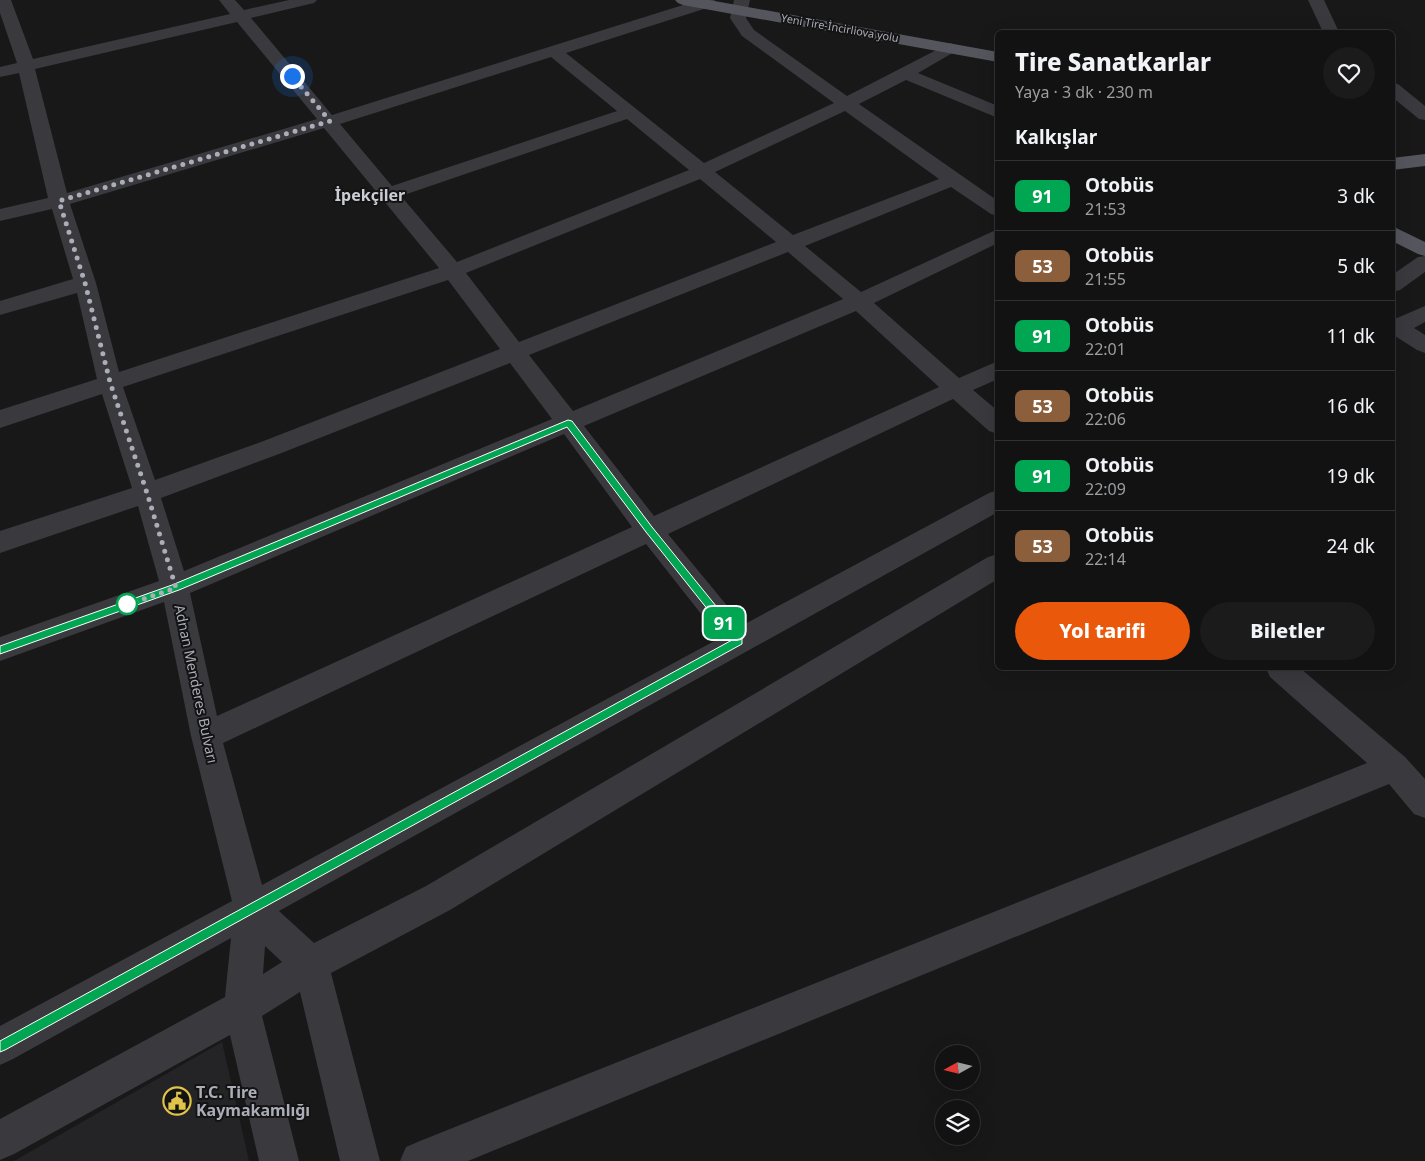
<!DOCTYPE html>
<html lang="tr">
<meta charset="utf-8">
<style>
:root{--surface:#121213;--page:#1b1b1c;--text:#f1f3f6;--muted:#9c9ea0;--line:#313233;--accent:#ea580c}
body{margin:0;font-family:"Noto Sans",sans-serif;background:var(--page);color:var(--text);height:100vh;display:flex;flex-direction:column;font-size:19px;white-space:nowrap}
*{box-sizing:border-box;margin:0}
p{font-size:16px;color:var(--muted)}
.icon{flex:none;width:28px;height:28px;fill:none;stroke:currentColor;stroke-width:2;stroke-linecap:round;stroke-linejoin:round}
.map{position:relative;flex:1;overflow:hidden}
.drawer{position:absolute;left:995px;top:30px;width:400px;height:640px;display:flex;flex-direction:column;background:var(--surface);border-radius:8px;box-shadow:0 5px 20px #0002,0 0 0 1px var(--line)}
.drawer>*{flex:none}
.badge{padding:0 10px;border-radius:8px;font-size:18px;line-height:32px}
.needle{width:32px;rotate:262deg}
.fabs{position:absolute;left:935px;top:1045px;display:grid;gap:10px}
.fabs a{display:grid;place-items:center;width:45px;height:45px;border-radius:50%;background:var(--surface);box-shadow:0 5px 20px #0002,0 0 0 1px var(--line);font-size:25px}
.you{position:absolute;width:25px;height:25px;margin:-12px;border:4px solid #fff;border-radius:50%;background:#1a73e8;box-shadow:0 0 0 8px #1a73e833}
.map>.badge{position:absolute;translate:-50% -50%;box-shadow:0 0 0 2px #fff}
h2{padding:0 20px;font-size:19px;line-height:45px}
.round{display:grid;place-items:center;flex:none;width:52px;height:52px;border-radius:26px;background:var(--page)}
.headline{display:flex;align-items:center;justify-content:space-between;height:85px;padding:0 20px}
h1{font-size:24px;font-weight:800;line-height:38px}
.cta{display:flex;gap:10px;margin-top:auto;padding:10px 20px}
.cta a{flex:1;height:58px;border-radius:30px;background:var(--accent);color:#fff;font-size:20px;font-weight:800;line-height:58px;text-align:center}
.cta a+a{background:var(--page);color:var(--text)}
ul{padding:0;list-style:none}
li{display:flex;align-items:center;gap:15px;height:70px;padding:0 20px;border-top:1px solid var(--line)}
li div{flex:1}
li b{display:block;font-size:19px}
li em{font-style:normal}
li .badge{min-width:55px;font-weight:700;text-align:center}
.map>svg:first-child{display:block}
</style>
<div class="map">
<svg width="1425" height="1161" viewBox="0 0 1425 1161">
<rect width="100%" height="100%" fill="#181819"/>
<path fill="#242426" d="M222 1042 249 1161H14Z"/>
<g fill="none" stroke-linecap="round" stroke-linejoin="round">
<path fill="#39393e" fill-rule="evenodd" d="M0 0H11L33 59 230 14 219 0H235L244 10 289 0H317L314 3 251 18 332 115 699 0H715L710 7 566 53 704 163 834 103 742 36 730 18 734 0H750L746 18 754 30 847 96 950 43 956 45 958 48 956 51 918 73 998 106V118L906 80 859 104 998 201V216L991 214 951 187 805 246 861 292 998 229V243L874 303 959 378 998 361V379L973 390 998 411V434L989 431 953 399 668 534 743 625 989 493 998 490V512L279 911 314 943 426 886 988 557 998 554V579L450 910 331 973 380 1161H340L300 992 262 1016 299 1161H259L230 1035 14 1154 0 1160V1119L225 997 231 938 13 1059 0 1065V1026L232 901 191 736 164 602 0 661V637L159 581 138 506 0 553V531L132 488 102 394 0 428V410L97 379 77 293 0 315V301L73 279 52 209 0 221V209L48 198 19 73 0 77V67L17 63 0 13ZM237 22 317 119 67 193 35 69ZM551 57 617 111 392 186 340 124ZM845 111 939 179 793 235 715 172ZM627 119 689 170 457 262 401 196ZM324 128 439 268 119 372 96 283 70 204ZM700 179 776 242 519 342 466 273ZM788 252 843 299 573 411 529 355ZM448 280 500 349 261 442 155 480 123 387ZM856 311 939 387 654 516 584 426ZM510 363 552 419 184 571 161 498 279 454ZM564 434 632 527 217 716 190 593ZM646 544 720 638 262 885 223 743ZM265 946 282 962 263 974Z
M1308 0H1324L1339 32H1323Z
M1392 83 1398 84 1425 106V120L1419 119 1392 97Z
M1425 256V272L1400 290 1392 292V275L1418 257Z
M1425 306V322L1414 328 1425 335V353L1417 350 1395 336 1392 337V317L1397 318Z
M1266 668H1300L1405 757 1425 779V818L1414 814 1389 784 468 1161H400L406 1147 420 1141 1367 763 1270 677Z"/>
<path fill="#55565d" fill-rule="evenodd" d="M675 0H709L998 52V62L683 5 678 3Z
M1425 154V166L1392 170V158Z
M1392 226 1425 242V256L1418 254 1392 241Z"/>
</g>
<path fill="#00a651" stroke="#fff" d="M568 420 572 421 652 527 742 638V644L5 1050 0 1052V1041L732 640 646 532 567 427 179 590 0 654V646L172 585Z"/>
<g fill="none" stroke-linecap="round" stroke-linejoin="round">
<path stroke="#abadb8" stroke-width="5" stroke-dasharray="0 9" d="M127 604 123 606 176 588 147 493 110 382 85 283 59 201 330 121 292 76"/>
</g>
<defs>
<g id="civic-ring" transform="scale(1.4375)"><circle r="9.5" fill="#131314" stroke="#e0c449" stroke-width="1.5"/><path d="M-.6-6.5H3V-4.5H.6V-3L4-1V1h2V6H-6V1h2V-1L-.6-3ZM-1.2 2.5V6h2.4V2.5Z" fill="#e0c449"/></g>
</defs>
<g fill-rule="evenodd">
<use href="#civic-ring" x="177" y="1101"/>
</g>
<circle fill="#fff" stroke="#00a651" stroke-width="2.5" cx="127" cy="604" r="10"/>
<g text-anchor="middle" stroke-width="4" stroke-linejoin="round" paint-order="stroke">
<g font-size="11" fill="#abadb8" stroke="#131314">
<text transform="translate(840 28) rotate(10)" y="4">Yeni Tire-İncirliova yolu</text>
</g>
<g font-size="14" fill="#abadb8" stroke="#131314">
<text transform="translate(196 684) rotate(78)" y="5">Adnan Menderes Bulvarı</text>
</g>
<g font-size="16" font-weight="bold" fill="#cccdd4" stroke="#131314">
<text x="370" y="201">İpekçiler</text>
</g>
<g font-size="16" font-weight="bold" fill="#abadb8" stroke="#131314" text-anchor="start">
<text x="196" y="1098">T.C. Tire<tspan x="196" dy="18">Kaymakamlığı</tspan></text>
</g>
</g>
</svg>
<div class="fabs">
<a><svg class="needle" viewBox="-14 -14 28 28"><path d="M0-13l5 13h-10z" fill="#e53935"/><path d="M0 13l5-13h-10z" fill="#9c9ea0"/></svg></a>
<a><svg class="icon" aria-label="layers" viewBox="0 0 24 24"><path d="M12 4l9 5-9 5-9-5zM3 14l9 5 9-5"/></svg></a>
</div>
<div class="you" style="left:292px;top:76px"></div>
<b class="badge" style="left:724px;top:623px;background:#00a651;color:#fff">91</b>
<section class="drawer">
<div class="headline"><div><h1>Tire Sanatkarlar</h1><p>Yaya · 3 dk · 230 m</p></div><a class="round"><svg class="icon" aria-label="heart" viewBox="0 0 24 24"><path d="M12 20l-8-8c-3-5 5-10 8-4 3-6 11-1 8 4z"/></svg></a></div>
<h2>Kalkışlar</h2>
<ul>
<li><span class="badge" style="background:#00a651;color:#fff">91</span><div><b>Otobüs</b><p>21:53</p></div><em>3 dk</em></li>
<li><span class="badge" style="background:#8b5e3c;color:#fff">53</span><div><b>Otobüs</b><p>21:55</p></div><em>5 dk</em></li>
<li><span class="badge" style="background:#00a651;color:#fff">91</span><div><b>Otobüs</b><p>22:01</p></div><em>11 dk</em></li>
<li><span class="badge" style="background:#8b5e3c;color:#fff">53</span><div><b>Otobüs</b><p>22:06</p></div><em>16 dk</em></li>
<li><span class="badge" style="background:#00a651;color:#fff">91</span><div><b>Otobüs</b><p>22:09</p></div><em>19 dk</em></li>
<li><span class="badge" style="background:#8b5e3c;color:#fff">53</span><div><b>Otobüs</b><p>22:14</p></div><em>24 dk</em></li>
</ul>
<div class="cta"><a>Yol tarifi</a><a>Biletler</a></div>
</section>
</div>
